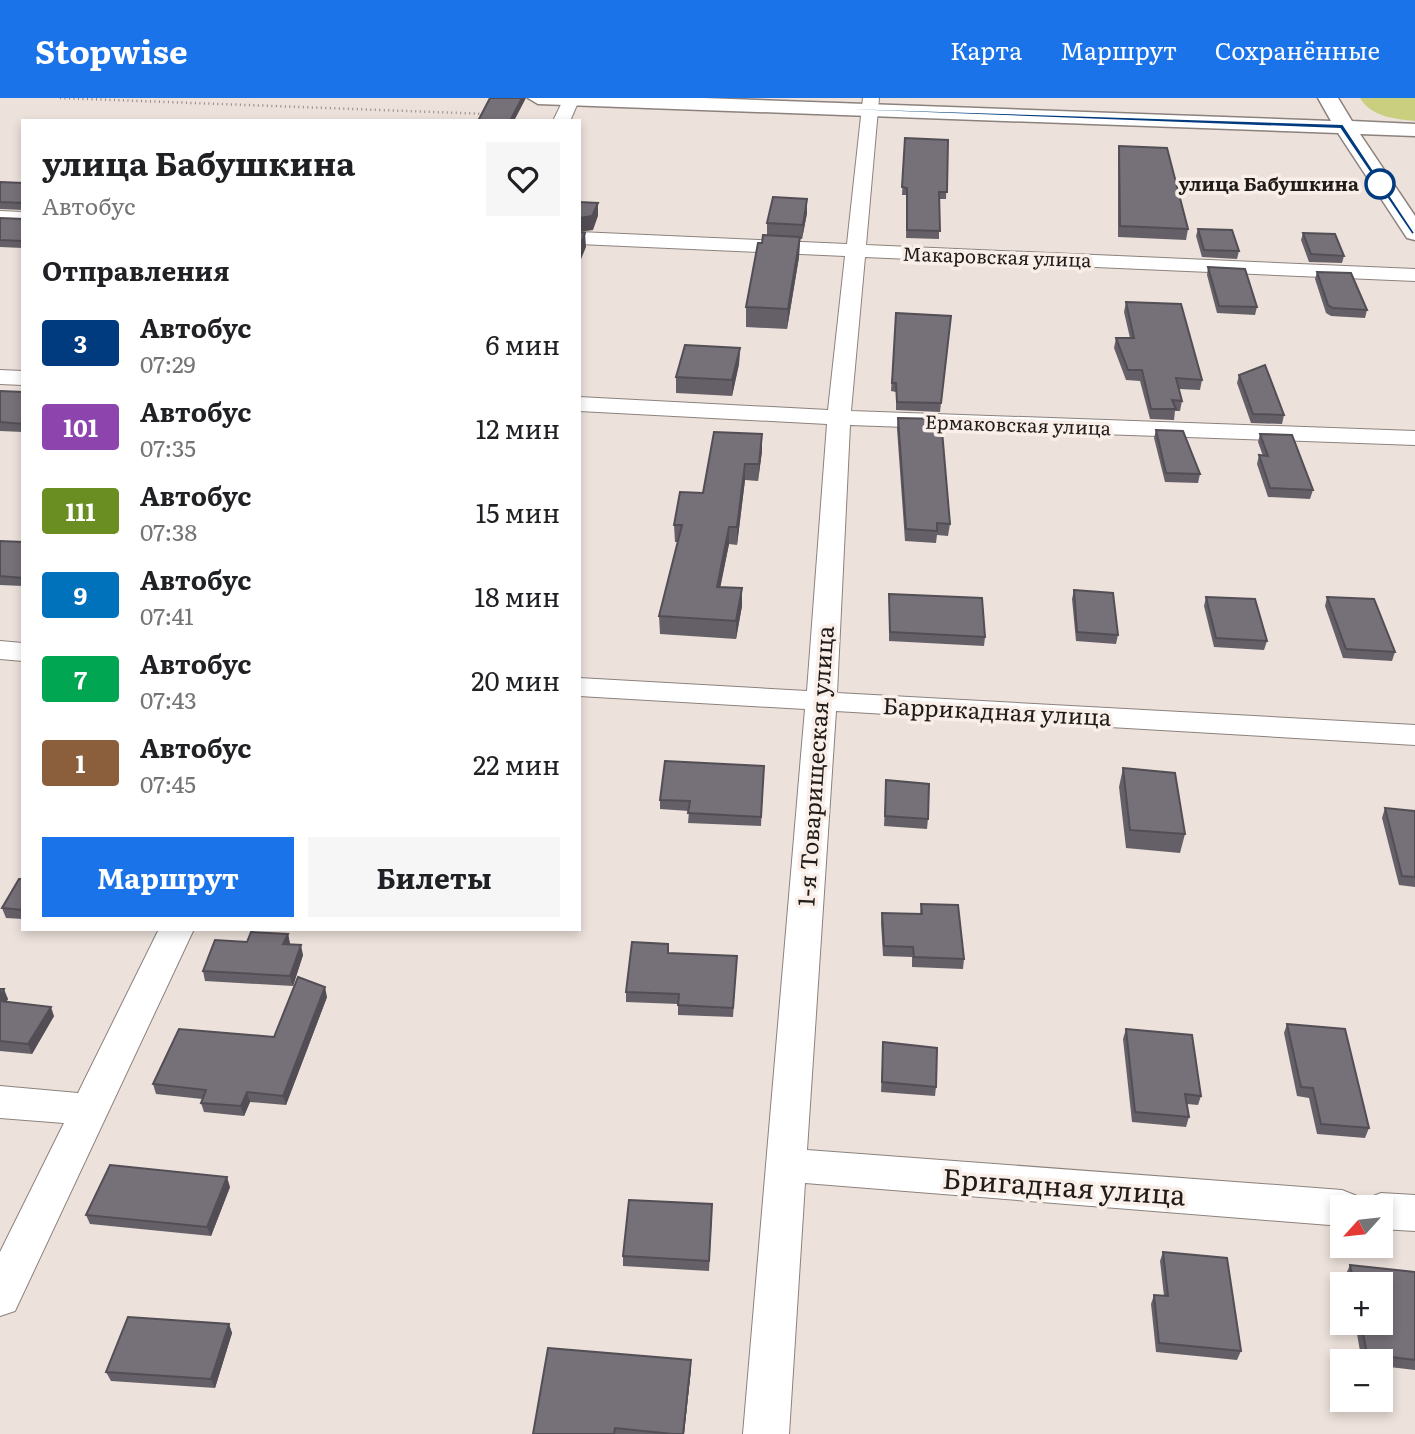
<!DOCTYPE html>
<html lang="ru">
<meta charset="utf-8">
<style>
:root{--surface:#fff;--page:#f6f6f6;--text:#202124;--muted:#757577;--accent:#1a73e8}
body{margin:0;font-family:Literata,serif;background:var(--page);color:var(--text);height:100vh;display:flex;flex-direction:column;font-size:26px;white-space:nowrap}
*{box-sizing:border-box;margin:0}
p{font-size:23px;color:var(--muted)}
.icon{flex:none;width:38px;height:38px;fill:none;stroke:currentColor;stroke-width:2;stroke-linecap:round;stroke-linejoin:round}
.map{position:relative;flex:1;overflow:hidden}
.side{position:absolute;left:21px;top:21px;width:560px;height:812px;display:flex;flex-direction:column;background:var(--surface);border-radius:0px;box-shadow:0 4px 10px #0003}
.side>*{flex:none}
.badge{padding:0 14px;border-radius:5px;font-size:24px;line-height:46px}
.needle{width:46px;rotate:243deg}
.controls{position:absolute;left:1330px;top:1097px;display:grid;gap:14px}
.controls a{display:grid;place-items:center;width:63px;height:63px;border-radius:0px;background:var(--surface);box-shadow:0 4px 10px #0003;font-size:35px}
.map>.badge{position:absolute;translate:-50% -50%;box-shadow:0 0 0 4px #fff}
h2{padding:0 21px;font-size:26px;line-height:63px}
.round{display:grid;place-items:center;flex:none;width:74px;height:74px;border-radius:0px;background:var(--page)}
.summary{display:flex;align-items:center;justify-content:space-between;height:119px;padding:0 21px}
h1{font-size:33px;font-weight:700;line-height:52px}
.button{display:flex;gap:14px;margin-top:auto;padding:14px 21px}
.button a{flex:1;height:80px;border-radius:0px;background:var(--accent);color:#fff;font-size:28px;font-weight:700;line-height:80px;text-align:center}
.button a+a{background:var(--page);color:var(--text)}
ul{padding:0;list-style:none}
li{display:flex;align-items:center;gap:21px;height:84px;padding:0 21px}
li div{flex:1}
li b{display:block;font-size:26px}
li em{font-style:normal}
li .badge{min-width:77px;font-weight:700;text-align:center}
header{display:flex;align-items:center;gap:42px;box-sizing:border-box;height:98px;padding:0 35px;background:var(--accent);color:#fff}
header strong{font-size:33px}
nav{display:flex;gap:38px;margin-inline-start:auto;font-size:24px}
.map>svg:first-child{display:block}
</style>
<header>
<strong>Stopwise</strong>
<nav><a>Карта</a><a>Маршрут</a><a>Сохранённые</a></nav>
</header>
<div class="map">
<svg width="1415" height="1336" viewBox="0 0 1415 1336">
<rect width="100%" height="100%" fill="#ece1db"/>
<path fill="#c9cf7f" d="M1360 0H1415V23C1395 21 1371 19 1360 0Z"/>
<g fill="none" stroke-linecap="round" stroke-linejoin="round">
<g stroke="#8c827d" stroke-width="2">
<path id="street" d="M564 0H580L570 23H553Z
M863 0H879L866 147 1415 171V183L865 159 851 313 1415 333V347L850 327 837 595 1415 627V647L836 613 807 1052 1342 1092 1357 1098 1362 1109 1366 1101 1381 1095 1415 1097V1133L1381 1131V1110H1342V1128L805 1085 789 1336H743L805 611 579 598V580L807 593 827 326 579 313V299L828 312 845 158 579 146V134L847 146Z
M0 113 23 114V126L0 125Z
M0 272 23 273V287L0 286Z
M0 543 23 545V563L0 561Z
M159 831H194L15 1213 0 1218V1154L64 1025 0 1020V988L78 995Z"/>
</g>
<g stroke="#8c827d" stroke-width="3">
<path id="secondary" d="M528 0H704L1331 23 1318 0H1338L1352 23 1415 26V38L1360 36 1415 118V142L1407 140 1338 35 538 6Z"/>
</g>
<path stroke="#908884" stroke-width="2.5" stroke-dasharray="1 3.5" stroke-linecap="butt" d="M60 0 487 16"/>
<use href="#street" fill="#fff" fill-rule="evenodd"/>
<use href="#secondary" fill="#fff" fill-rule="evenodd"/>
</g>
<path fill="#656068" d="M905 40 948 42 946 101H939V141L906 140 907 97H902Z
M1119 48 1188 131 1186 142 1118 139V58Z
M0 84 23 85V112L0 111Z
M807 101V115L802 141H800L799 159 787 231 746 229V209L762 145 767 138V125Z
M0 120 23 121V150L0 149Z
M1198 131 1239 153 1237 161 1202 159 1196 138Z
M1303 135 1344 158 1342 165 1309 164 1301 142Z
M1208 169 1257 209 1255 217 1217 215 1207 177Z
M1317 174 1367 212 1365 220 1331 218 1326 215 1315 181Z
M1126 204 1202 282 1200 292 1179 291 1182 303 1180 313H1175L1174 322 1150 321 1140 283 1126 282 1114 250 1116 240H1130L1124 214Z
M896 215 951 218 940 314 896 312V294L891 293Z
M740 250 739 266 732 298 676 295V279Z
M1239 277 1284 317 1282 326 1251 325 1237 285Z
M0 293 23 294V334L0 333Z
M898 320 950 426 948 438 937 437 936 445 905 443 897 331Z
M1156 332 1200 376 1198 385 1165 384 1154 340Z
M1260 336 1313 392 1310 401 1268 399 1257 366 1259 357 1263 358 1258 344Z
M762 353 758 383 745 382 737 447 729 446 720 489 742 490V508L736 541 660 536 659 518 678 444H675L674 427 703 395Z
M0 443 23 444V488L0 487Z
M1074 492 1118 537 1116 546 1076 543 1072 501Z
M889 496 985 539 984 548 889 543Z
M1206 499 1267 543 1264 552 1214 549 1204 508Z
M1327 499 1395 554 1392 563 1343 560 1325 508Z
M764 668 761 728 688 725 689 713 660 711V702Z
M1123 670 1185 736 1180 755 1126 750 1119 689Z
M886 682 928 721 927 731 884 728Z
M1385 710 1415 713V789L1399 787 1382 720Z
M23 781V821L6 820 2 810Z
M921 806 964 861 963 871 912 869V859L883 858 881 824 882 815 920 816Z
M288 836 290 846 303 857 293 888 205 883 203 873 247 844Z
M669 855 737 858 733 919 678 917V906L626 904V894Z
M0 891 8 901 6 904 54 918 32 956 0 953Z
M327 899 286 1007 250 1004 244 1018 204 1014 201 1005 202 1001 156 996 153 986 274 939Z
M1287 926 1369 1030 1365 1040 1317 1036 1309 1000 1297 998 1284 935Z
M1126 931 1201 998 1198 1007 1187 1006 1189 1019 1186 1029 1132 1024 1123 941Z
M883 944 936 989 935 998 881 994Z
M230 1089 211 1138 90 1126 86 1117Z
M712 1116 709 1173 623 1168V1158Z
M1163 1154 1241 1253 1237 1262 1156 1254 1151 1206 1154 1197 1164 1198 1160 1163Z
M1350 1167 1415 1174V1272L1381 1268V1264H1362L1355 1225H1381V1186H1348L1346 1176Z
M229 1226 232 1235 215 1290 111 1283 106 1274Z
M691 1262V1271L684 1336H533Z"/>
<path fill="#534e55" d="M522 0H526L514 23H510Z
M807 101V115L802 141 803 127Z
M598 105V118L593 132 579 134V120Z
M585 135 586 149 579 166V151Z
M800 139 799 159 787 231 788 211Z
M740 250 739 266 732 298V282Z
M762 336V353L758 383 759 366Z
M745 366V382L737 447V429Z
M729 429V446L717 506V489Z
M742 490V508L736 541V523Z
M288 836 290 846 286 856 283 846Z
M301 847 303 857 293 888 290 878Z
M325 889 327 899 286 1007 283 998Z
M4 891 8 901 1 913 0 909V899Z
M51 909 54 918 32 956 28 946Z
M247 994 250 1004 244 1018 241 1008Z
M227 1079 230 1089 211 1138 207 1129Z
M229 1226 232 1235 215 1290 211 1281Z
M691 1262V1271L684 1336H683Z"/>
<path fill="#767079" stroke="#534e55" stroke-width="2" d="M490 0H522L510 23H478Z
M905 40 948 42 947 94H939L940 133 907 132V90L902 89Z
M1119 48 1167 50 1188 131 1120 128Z
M0 84 23 85V105L0 104Z
M773 99 807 101 803 127 767 125Z
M579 104 598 105 592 118 579 120Z
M0 120 23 121V143L0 142Z
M1198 131 1232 132 1239 153 1204 152Z
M579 134 585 135 579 151Z
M1303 135 1335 136 1344 158 1311 156Z
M763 137 800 139 788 211 746 209 758 145H762Z
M1208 169 1245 171 1257 209 1219 208Z
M1317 174 1351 175 1367 212 1333 210 1328 207Z
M1126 204 1181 206 1202 282 1176 280 1182 303 1172 302 1176 311H1151L1142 272H1128L1116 240H1134Z
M896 215 951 218 941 305 897 304 896 285H892Z
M685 247 740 250 732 282 676 279Z
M1265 267 1284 317 1253 316 1239 277Z
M0 293 23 294V326L0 324Z
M898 320 941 321 950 426 937 425V433L906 431Z
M1156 332 1183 333 1200 376 1166 375Z
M714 334 762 336 759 366H745L737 429H729L717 489 742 490 736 523 659 518 682 427H674L680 394 703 395Z
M1260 336 1292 337 1313 392 1270 390 1259 357 1268 358Z
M0 443 23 444V480L0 478Z
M1074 492 1113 495 1118 537 1077 534Z
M889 496 982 500 985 539 890 534Z
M1206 499 1255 501 1267 543 1216 540Z
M1327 499 1374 501 1395 554 1346 551Z
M665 663 764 668 761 719 688 715 690 703 660 702Z
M1123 670 1175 675 1185 736 1130 732Z
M886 682 929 686 928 721 885 718Z
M1385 710 1415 713V779L1402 778Z
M19 781H23V812L2 810Z
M921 806 958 807 964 861 914 859 913 849 884 848 882 815 922 816Z
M251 834 288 836 283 846 301 847 290 878 203 873 215 842 247 844Z
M632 844 668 846V855L737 858 733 910 678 907 679 896 626 894Z
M298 879 325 889 283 998 247 994 241 1008 201 1005 206 992 153 986 179 931 274 939Z
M0 891H4L0 899Z
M0 903 51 909 28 946 0 943Z
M1287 926 1345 931 1369 1030 1321 1026 1313 990 1301 989Z
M1126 931 1192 937 1201 998 1185 996 1189 1019 1135 1014Z
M883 944 937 950 936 989 882 984Z
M110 1067 227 1079 207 1129 86 1117Z
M629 1102 712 1106 709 1163 623 1158Z
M1163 1154 1227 1160 1241 1253 1159 1245 1154 1197 1168 1198Z
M1350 1167 1415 1174V1262L1367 1256 1361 1225H1381V1186H1354Z
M128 1219 229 1226 211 1281 106 1274Z
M548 1250 691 1262 683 1336H673L615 1330 614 1336H533Z"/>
<path fill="#003b80" stroke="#fff" stroke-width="2" d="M535 0 1343 26 1415 135 1412 137 1340 31Z"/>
<circle fill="#fff" stroke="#003b80" stroke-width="3.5" cx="1380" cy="86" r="14"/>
<g text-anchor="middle" stroke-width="7" stroke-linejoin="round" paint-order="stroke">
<g font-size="19" font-weight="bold" fill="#201c1a" stroke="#f9eee8" text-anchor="end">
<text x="1359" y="93">улица Бабушкина</text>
</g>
<g font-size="19" fill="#201c1a" stroke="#f9eee8">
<text transform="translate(997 159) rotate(2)" y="7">Макаровская улица</text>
<text transform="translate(1018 327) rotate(2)" y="7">Ермаковская улица</text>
</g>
<g font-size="23" fill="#201c1a" stroke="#f9eee8">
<text transform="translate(997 614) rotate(3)" y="8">Баррикадная улица</text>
<text transform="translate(816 668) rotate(-86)" y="8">1-я Товарищеская улица</text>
</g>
<g font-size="28" fill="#201c1a" stroke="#f9eee8">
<text transform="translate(1064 1089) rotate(4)" y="10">Бригадная улица</text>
</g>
</g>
</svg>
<div class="controls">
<a><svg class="needle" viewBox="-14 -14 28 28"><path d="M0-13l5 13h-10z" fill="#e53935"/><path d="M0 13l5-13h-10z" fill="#757577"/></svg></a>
<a>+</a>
<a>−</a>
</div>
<section class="side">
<div class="summary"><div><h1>улица Бабушкина</h1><p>Автобус</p></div><a class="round"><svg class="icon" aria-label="heart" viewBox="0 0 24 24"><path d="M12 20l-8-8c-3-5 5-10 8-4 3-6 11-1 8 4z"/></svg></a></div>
<h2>Отправления</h2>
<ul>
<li><span class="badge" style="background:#003b80;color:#fff">3</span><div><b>Автобус</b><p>07:29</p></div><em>6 мин</em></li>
<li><span class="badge" style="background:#8e44ad;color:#fff">101</span><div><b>Автобус</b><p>07:35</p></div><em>12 мин</em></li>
<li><span class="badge" style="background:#6b8e23;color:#fff">111</span><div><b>Автобус</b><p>07:38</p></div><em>15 мин</em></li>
<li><span class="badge" style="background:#0072bc;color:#fff">9</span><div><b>Автобус</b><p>07:41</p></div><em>18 мин</em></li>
<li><span class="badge" style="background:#00a651;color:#fff">7</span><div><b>Автобус</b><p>07:43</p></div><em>20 мин</em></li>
<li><span class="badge" style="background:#8b5e3c;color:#fff">1</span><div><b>Автобус</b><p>07:45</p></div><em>22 мин</em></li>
</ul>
<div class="button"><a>Маршрут</a><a>Билеты</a></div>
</section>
</div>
